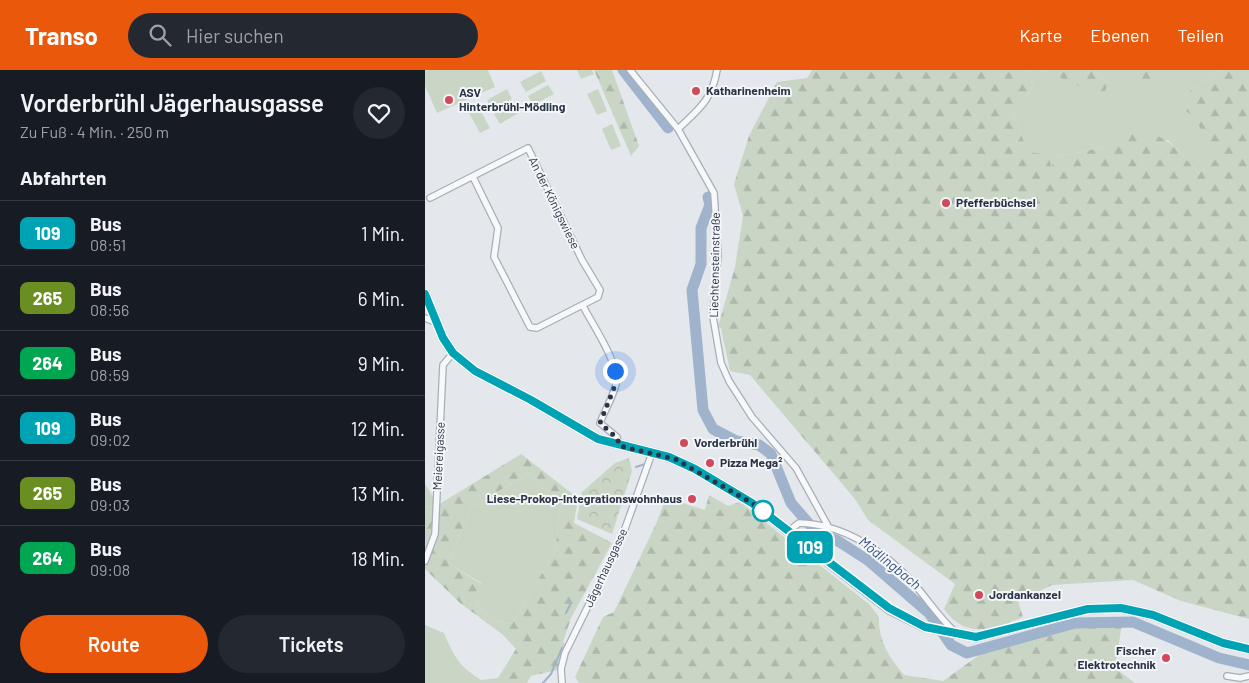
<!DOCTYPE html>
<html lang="de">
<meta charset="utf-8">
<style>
:root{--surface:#171b24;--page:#242831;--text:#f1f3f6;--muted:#9ea1a6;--line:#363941;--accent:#ea580c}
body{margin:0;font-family:Barlow,sans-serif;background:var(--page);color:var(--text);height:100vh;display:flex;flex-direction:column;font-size:19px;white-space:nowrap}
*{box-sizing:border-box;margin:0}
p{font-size:16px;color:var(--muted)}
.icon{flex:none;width:28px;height:28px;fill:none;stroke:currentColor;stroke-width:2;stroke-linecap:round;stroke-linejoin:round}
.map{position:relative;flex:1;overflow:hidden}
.details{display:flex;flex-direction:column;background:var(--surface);width:425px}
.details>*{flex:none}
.badge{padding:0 10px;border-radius:8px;font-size:18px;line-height:32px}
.you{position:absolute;width:25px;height:25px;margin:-12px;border:4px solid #fff;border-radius:50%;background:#1a73e8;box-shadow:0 0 0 8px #1a73e833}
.map>.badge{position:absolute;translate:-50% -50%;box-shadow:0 0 0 2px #fff}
h2{padding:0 20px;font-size:19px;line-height:45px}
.round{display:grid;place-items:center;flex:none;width:52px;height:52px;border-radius:26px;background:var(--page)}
.overview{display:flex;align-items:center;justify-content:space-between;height:85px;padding:0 20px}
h1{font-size:24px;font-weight:600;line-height:38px}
.action{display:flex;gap:10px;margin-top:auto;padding:10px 20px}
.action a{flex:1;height:58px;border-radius:30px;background:var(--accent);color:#fff;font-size:20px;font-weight:600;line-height:58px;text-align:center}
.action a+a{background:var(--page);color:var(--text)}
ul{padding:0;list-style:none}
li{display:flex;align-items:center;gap:15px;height:65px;padding:0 20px;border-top:1px solid var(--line)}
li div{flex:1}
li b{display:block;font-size:19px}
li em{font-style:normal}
li .badge{min-width:55px;font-weight:700;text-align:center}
header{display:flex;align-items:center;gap:30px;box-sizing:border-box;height:70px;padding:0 25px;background:var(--accent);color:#fff}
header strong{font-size:24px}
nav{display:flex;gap:28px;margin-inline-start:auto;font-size:18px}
.search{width:350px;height:45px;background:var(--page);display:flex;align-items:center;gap:12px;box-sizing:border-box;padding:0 18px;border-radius:28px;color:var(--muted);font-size:19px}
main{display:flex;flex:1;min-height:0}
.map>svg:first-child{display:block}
</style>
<header>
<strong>Transo</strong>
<div class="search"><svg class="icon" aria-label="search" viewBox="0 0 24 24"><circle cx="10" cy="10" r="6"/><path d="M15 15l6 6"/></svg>Hier suchen</div>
<nav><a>Karte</a><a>Ebenen</a><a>Teilen</a></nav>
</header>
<main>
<section class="details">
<div class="overview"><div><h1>Vorderbrühl Jägerhausgasse</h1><p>Zu Fuß · 4 Min. · 250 m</p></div><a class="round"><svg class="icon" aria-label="heart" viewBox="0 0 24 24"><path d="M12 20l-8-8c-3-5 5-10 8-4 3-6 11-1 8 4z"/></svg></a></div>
<h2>Abfahrten</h2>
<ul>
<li><span class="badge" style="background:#00a3b4;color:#fff">109</span><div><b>Bus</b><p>08:51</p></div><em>1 Min.</em></li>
<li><span class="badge" style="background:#6b8e23;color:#fff">265</span><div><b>Bus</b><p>08:56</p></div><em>6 Min.</em></li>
<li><span class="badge" style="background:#00a651;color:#fff">264</span><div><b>Bus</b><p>08:59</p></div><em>9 Min.</em></li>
<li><span class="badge" style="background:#00a3b4;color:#fff">109</span><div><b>Bus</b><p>09:02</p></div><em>12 Min.</em></li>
<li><span class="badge" style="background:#6b8e23;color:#fff">265</span><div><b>Bus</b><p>09:03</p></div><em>13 Min.</em></li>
<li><span class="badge" style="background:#00a651;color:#fff">264</span><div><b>Bus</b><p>09:08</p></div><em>18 Min.</em></li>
</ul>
<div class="action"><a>Route</a><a>Tickets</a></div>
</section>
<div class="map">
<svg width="824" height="613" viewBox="0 0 824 613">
<defs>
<pattern id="forest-firs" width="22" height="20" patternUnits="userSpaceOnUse" patternTransform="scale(1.25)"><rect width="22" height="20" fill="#c9d6c5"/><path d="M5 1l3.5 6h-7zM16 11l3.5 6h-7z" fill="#adb8ab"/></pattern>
<pattern id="park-crowns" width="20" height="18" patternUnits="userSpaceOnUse" patternTransform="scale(1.25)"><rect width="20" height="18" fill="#c9d6c5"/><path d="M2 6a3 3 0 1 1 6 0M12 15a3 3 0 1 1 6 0" fill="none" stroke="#adb8ab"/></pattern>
</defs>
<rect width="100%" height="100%" fill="#e4e7ec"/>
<path fill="#c9d6c5" d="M0 0H63L70 17 12 43 0 16Z
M152 0H167L169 4 156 9Z
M602 0H617L670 22 683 12 669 0H797L758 25 792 88 774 103 743 70 683 76 633 87 626 98 603 82 587 41 597 34 608 15Z
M116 1 121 11 101 22 95 12Z
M123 15 129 24 108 35 103 26Z
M82 19 87 29 67 40 62 30Z
M173 19 182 41 172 45 162 24Z
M90 33 95 42 75 54 69 44Z
M54 38 65 58 55 63 44 43Z
M187 54 196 76 186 80 177 59Z
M104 403 136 431 130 481 87 554 69 551 51 534 56 513 23 493 47 437Z
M0 414 13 435 0 438Z
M0 555 19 563C29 587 34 596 56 610V613H0Z"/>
<path fill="url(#forest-firs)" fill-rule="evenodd" d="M169 0H187L214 76 206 86Z
M387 0H602L608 15 597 34 587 41 603 82 624 85 626 97 633 87 683 76 689 66C741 59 740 68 774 103L792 88 769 47 755 36 758 25 797 0H824V549L756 531 708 510 627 515 593 531 598 547C568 559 541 570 519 539L530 514 443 450 430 429 325 305 305 301 296 258 293 257 310 197 318 146 309 114 324 66 352 12 382 8Z
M617 0H669L683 12 680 21 670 23Z
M700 0H727L728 8 714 12 697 5Z
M96 384 153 428 149 453 187 473 146 548 138 572 141 575 132 600 106 606 102 613H56V610L73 608 91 579 77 564 35 533 0 499V438L13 435ZM104 403 136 431 130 481 87 554 69 551 51 534 56 514 23 493 47 437Z
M284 425 303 436 315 432 445 535 454 547C453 571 465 588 479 605L518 611 571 573 654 550 698 547 690 598 710 613H154L150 607 178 547 189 542 231 454 241 428 280 440Z"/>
<path fill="url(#park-crowns)" d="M204 388 207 401 187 464 152 449 157 422 190 393Z"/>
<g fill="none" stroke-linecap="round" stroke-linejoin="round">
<path stroke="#9fb4cc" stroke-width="2" d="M211 397 220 394
M141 543 146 533
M118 613 126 604 137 578"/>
<path stroke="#9fb4cc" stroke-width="11" d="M198 0 243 58
M283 127 285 135 276 158V194L267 220 278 340 288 359 311 371 334 375 346 384 366 433 392 463 413 471 444 491 504 543 526 575 542 583 650 553 708 552 794 588 824 595"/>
<g stroke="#a9aeb7" stroke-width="8">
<path id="minor" d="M205 0 253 59 289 123 293 184 288 247 296 293 304 311 327 347 371 398 403 456
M253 59C274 39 287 30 292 0
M5 128 103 78 157 190 175 220 173 227 112 258 105 257 69 187 73 158 48 107
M158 236C167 254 195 294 191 314 188 327 180 340 175 353L192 367 194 375
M0 248 10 252
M365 460 374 453C419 454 461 482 489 514 503 530 514 547 529 561
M0 491 10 464 18 295 28 283
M802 606 815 608 824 606
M137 613 136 599 140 583 197 467 227 383"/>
</g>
<g stroke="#a3abb8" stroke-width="11">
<path id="primary" d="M0 224 18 268 28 283 50 301 106 330 173 369 244 387 270 399 327 433 464 539 500 557 551 567 663 539 696 538 728 545 798 573 824 579"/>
</g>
<use href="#minor" stroke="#f7f8fa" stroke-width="5.5"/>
<use href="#primary" stroke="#fff" stroke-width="9"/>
</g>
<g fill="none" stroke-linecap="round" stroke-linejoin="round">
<g stroke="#fff" stroke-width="11">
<path id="line" d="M0 224 18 268 28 283 50 301 106 330 173 369 244 387 270 399 327 433 464 538 500 557 551 567 663 539 696 538 728 545 798 573 824 579"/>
</g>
<use href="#line" stroke="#00a3b4" stroke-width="8"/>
<path stroke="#2b3445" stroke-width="5" stroke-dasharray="0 9" d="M190 301 191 313 175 353 192 368 195 376 250 389 327 433 338 441"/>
</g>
<g fill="#d1495b" stroke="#f4f6f9" stroke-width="2">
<circle cx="271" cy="21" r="5"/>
<circle cx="24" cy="30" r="5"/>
<circle cx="521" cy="133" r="5"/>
<circle cx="259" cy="373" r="5"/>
<circle cx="285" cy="393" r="5"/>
<circle cx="267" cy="429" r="5"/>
<circle cx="554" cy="525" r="5"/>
<circle cx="741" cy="588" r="5"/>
</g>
<circle fill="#fff" stroke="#00a3b4" stroke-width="2.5" cx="338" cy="441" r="10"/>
<g text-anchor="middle" stroke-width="4" stroke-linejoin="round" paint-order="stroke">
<g font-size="12" font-weight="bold" fill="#2b3445" stroke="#f4f6f9" text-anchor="start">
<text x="281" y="25">Katharinenheim</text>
<text x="34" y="27">ASV<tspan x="34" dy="14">Hinterbrühl-Mödling</tspan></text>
<text x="531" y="137">Pfefferbüchsel</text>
<text x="269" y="377">Vorderbrühl</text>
<text x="295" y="397">Pizza Mega²</text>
<text x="257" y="433" text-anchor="end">Liese-Prokop-Integrationswohnhaus</text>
<text x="564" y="529">Jordankanzel</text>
<text x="731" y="585" text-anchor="end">Fischer<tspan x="731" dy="14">Elektrotechnik</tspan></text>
</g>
<g font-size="12" fill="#2b3445" stroke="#f4f6f9">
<text transform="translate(129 133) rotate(64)" y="4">An der Königswiese</text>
<text transform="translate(290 195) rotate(-89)" y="4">Liechtensteinstraße</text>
<text transform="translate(14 386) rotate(-87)" y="4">Meiereigasse</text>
<text transform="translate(181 498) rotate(-65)" y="4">Jägerhausgasse</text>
</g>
<g font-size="14" font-style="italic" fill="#34527a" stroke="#f4f6f9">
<text transform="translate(465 493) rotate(39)" y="5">Mödlingbach</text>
</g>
</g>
</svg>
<div class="you" style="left:190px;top:301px"></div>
<b class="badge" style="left:385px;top:477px;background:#00a3b4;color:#fff">109</b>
</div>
</main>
